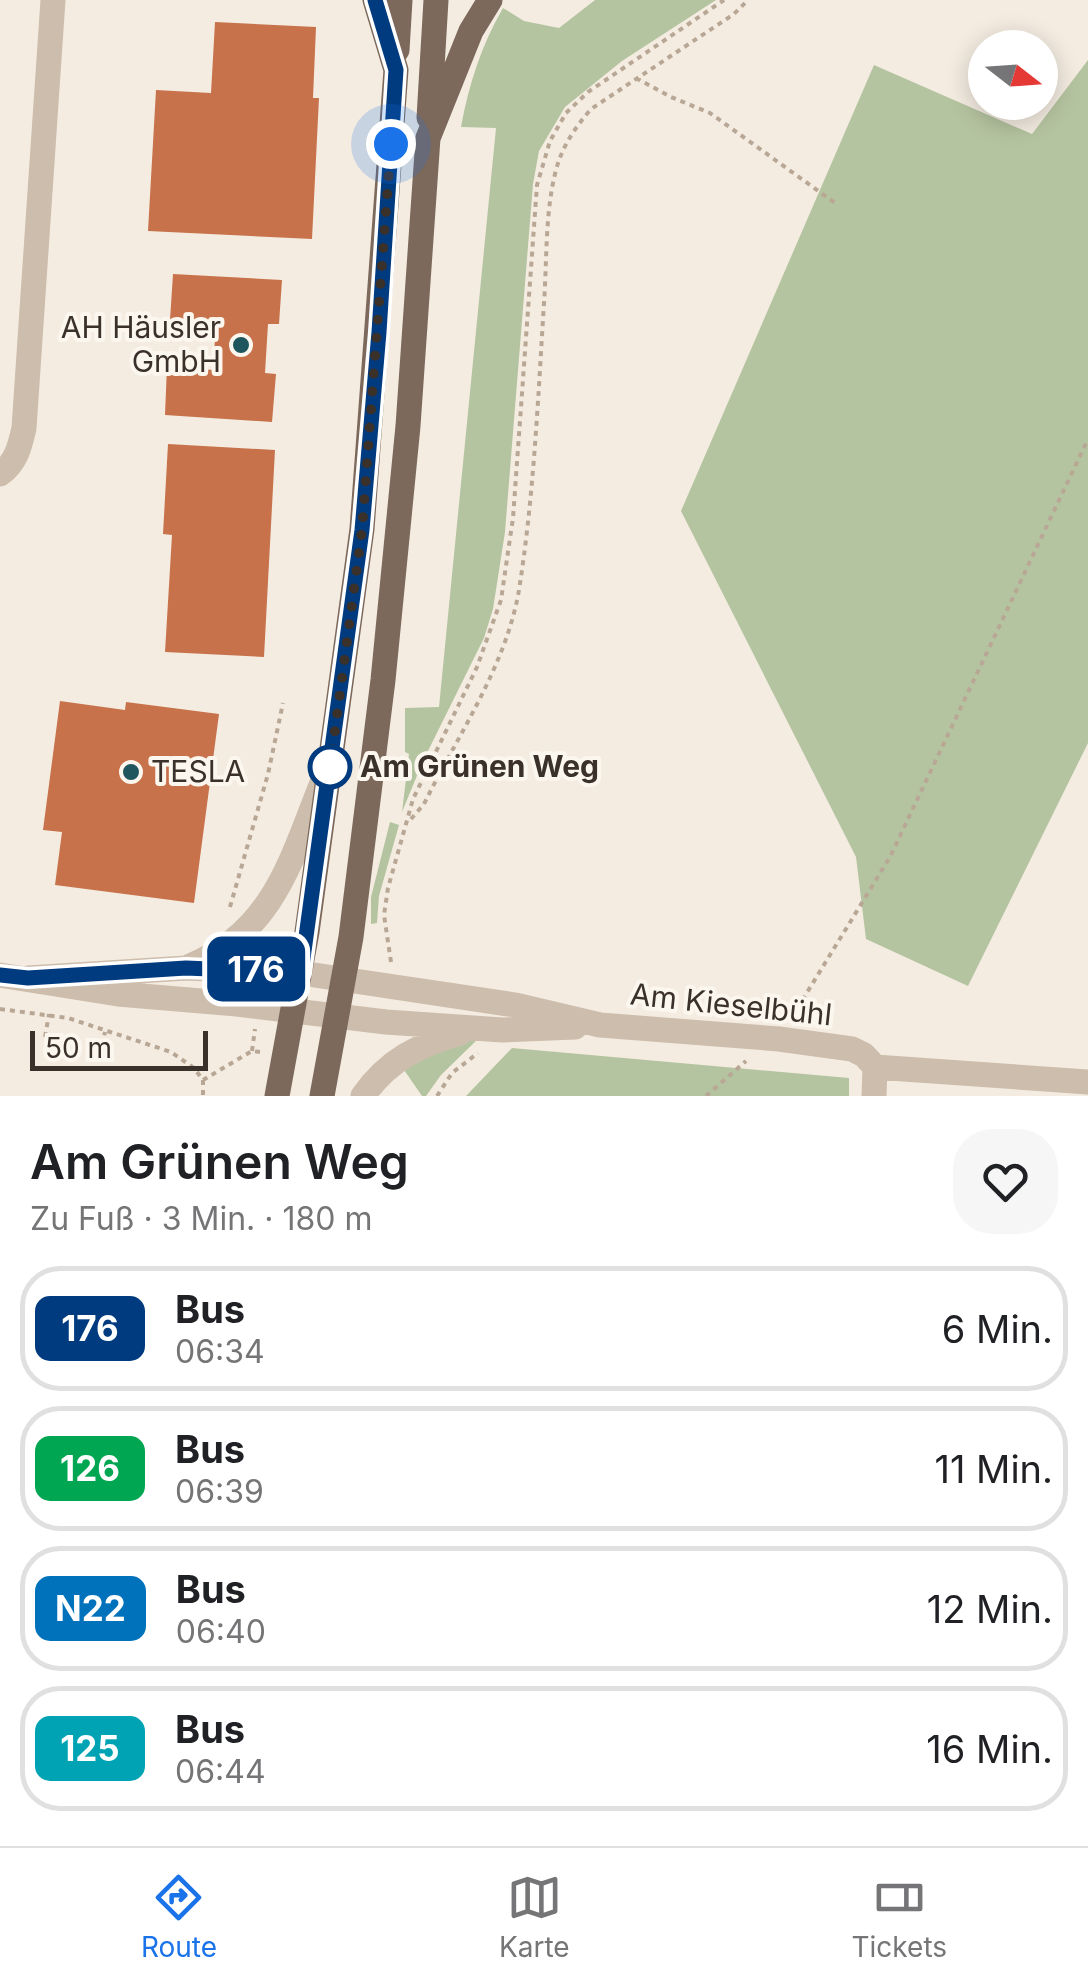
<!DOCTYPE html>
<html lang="de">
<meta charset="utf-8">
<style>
:root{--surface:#fff;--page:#f6f6f6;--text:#202124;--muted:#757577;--line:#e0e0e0;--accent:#1a73e8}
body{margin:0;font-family:Inter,sans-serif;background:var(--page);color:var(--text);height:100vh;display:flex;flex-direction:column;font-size:38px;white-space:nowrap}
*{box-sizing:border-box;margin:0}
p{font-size:32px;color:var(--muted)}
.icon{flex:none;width:55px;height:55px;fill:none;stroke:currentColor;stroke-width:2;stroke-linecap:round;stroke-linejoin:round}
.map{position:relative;height:1096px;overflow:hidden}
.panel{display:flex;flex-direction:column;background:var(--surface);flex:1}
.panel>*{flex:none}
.badge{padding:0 20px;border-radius:15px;font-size:35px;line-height:65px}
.needle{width:65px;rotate:107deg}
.fabs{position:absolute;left:968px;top:30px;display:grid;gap:20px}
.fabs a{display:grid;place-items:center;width:90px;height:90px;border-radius:50%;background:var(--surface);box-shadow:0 5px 25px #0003;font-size:50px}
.scale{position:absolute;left:30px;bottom:25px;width:178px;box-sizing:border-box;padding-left:10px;border:5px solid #3b312b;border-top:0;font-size:28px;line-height:35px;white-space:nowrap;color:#3b312b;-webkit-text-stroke:8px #fbf6ee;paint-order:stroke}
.you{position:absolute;width:50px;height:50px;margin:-25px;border:8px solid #fff;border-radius:50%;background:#1a73e8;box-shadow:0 0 0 15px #1a73e833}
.map>.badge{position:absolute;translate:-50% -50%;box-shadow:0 0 0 5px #fff}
.round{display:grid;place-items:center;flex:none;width:105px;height:105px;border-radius:40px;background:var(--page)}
.summary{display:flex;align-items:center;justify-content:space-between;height:170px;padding:0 30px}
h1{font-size:48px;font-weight:600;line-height:75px}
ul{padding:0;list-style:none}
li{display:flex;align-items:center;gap:30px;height:125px;margin:0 20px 15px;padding:0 10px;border:5px solid var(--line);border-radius:40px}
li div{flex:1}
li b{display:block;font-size:38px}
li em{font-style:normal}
li .badge{min-width:110px;font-weight:700;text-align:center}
.tabs{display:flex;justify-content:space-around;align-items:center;height:140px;border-top:2px solid var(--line);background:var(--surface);font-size:28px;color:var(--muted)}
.tabs a{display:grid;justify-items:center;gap:5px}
.tabs .selected{color:var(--accent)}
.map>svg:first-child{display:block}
</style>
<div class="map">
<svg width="1088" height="1096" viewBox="0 0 1088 1096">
<rect width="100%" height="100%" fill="#f4ece1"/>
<path fill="#b5c4a0" d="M595 0H716L622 61 565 107 539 151 533 184 505 532 493 609 484 638 423 761 402 812 409 754 405 752V708L439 707 496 128 461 127C469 84 481 46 503 8L524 21 559 28Z
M1088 60V743L968 986 866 939 856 857 681 511 874 65 1032 134Z
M390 822 399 825 379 896 377 923 371 924V897Z
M479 1038 441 1075 426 1096H422L402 1067 434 1048Z
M512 1048 849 1078V1096H466Z"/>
<path fill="#c7724b" d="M215 22 316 27 313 98H319L312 239 148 231 156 90 211 93Z
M173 274 282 280 279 324H268L265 373 276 374 272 422 165 415 167 366 213 370 216 323 170 320Z
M168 444 275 450 264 657 165 652 172 535 163 534Z
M60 701 125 710 126 702 219 714 194 903 55 885 62 832 43 830Z"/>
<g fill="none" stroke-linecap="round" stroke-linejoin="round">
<path stroke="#b9a796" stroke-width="4" stroke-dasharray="5 5" stroke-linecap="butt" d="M636 78 671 97 710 113 835 203
M411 819 424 804C458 735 506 666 519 590 534 495 538 398 544 303 547 261 545 215 555 174 561 148 574 129 591 109L734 14 748 0
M230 907 268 774 283 703
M391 962 384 915 388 888 413 799 477 667 501 600 513 518 537 185 550 141 566 113 588 92 724 0
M0 1009 68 1018 171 1052 194 1068 203 1080V1096
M792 1017 890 857 1088 439
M45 1037 49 1014
M102 1045 105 1032
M252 1051 255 1029
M203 1080 252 1051 260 1052
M437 1096 452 1073 478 1053
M706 1096 746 1061"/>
<path stroke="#cdbdac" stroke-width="25" d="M0 474C16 463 20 446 24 428L53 0
M190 966C276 930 292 856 324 778
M0 975 118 994 237 1004 386 1022 502 1030 575 1027
M28 978 186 968 301 973 515 1005 600 1025 779 1039 852 1049 864 1055 875 1067 1088 1082
M363 1096C388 1060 419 1045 460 1033
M874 1096 875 1067"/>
<path stroke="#7c695c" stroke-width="25" d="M397 50 400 0
M429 118 436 0
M277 1096 307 932 362 529 396 70 375 0
M322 1096 351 937 383 680 408 426 428 138 471 31 490 0"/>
</g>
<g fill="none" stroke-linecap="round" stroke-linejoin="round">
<g stroke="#fff" stroke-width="22">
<path id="line" d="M0 975 28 978 186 968 301 973 362 530 379 332 396 70 375 0"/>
</g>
<use href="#line" stroke="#003b80" stroke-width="15"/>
<path stroke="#3b312b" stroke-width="10" stroke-dasharray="0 18" d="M330 767 362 530 391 144"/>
</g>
<g fill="#1f555d" stroke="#fbf6ee" stroke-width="4">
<circle cx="241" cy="345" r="10"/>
<circle cx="131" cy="772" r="10"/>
</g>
<circle fill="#fff" stroke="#003b80" stroke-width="5" cx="330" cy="767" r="20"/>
<g text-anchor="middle" stroke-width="8" stroke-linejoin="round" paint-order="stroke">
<g font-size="30" fill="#3b312b" stroke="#fbf6ee" text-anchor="end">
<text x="221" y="338">AH Häusler<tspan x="221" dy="34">GmbH</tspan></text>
<text x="151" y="782" text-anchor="start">TESLA</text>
</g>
<g font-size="30" font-weight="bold" fill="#3b312b" stroke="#fbf6ee" text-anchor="start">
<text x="360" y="777">Am Grünen Weg</text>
</g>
<g font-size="30" fill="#3b312b" stroke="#fbf6ee">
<text transform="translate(731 1005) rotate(6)" y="10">Am Kieselbühl</text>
</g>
</g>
</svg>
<div class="fabs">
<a><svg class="needle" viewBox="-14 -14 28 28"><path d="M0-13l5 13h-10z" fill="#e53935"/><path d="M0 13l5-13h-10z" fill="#757577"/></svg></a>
</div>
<div class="scale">50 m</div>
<div class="you" style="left:391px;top:144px"></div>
<b class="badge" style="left:256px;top:969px;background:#003b80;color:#fff">176</b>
</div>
<section class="panel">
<div class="summary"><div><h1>Am Grünen Weg</h1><p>Zu Fuß · 3 Min. · 180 m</p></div><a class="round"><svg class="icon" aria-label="heart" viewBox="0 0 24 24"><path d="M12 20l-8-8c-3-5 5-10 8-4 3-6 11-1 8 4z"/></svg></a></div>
<ul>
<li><span class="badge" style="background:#003b80;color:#fff">176</span><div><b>Bus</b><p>06:34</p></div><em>6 Min.</em></li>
<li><span class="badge" style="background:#00a651;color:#fff">126</span><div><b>Bus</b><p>06:39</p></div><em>11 Min.</em></li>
<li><span class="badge" style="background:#0072bc;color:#fff">N22</span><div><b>Bus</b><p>06:40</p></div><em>12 Min.</em></li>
<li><span class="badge" style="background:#00a3b4;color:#fff">125</span><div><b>Bus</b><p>06:44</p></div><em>16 Min.</em></li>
</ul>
</section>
<nav class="tabs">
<a class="selected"><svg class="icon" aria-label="directions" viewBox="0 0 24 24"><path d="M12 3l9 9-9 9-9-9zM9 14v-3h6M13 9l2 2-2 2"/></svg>Route</a>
<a><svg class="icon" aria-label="map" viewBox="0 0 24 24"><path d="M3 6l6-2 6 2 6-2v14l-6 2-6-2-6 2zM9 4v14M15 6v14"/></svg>Karte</a>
<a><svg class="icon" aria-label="tickets" viewBox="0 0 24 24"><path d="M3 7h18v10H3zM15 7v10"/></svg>Tickets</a>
</nav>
